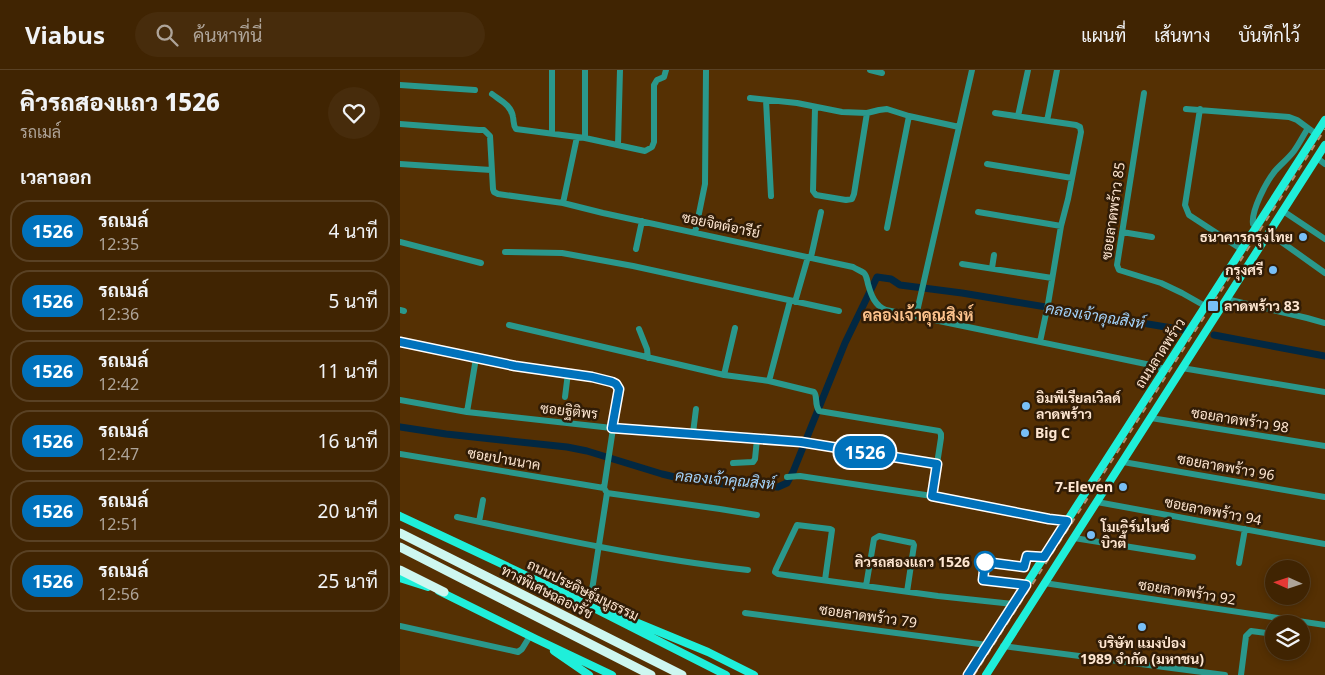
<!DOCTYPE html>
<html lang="th">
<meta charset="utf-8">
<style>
:root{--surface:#402402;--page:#472c0c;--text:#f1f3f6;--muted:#aea499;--line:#594124}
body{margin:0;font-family:"Noto Sans",Sarabun,sans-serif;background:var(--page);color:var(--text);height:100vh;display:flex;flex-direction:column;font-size:19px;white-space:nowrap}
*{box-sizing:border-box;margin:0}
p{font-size:16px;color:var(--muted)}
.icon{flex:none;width:28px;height:28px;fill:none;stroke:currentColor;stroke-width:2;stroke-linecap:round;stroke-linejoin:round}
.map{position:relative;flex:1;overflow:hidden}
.side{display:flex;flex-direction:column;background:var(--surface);width:400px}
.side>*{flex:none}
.badge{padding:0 10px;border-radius:16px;font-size:18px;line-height:32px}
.needle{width:32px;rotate:273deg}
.controls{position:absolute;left:865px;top:490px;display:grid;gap:10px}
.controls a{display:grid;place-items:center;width:45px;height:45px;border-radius:50%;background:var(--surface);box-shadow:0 2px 8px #0003,0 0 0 1px var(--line);font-size:25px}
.map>.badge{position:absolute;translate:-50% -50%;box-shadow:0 0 0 2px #fff}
h2{padding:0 20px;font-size:19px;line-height:45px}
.round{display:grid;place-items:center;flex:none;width:52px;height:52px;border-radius:26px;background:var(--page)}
.overview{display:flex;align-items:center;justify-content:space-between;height:85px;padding:0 20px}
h1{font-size:24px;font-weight:800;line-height:38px}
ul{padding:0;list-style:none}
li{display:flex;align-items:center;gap:15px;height:62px;margin:0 10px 8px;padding:0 10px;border:2px solid var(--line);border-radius:20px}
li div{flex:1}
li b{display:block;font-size:19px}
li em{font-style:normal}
li .badge{min-width:55px;font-weight:700;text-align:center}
header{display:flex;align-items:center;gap:30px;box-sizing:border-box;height:70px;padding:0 25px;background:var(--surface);border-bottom:1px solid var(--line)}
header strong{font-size:24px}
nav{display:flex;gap:28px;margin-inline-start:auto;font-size:18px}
.search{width:350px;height:45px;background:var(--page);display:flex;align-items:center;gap:12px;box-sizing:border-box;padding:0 18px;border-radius:28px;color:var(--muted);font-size:19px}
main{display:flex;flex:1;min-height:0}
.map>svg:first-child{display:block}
</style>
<header>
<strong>Viabus</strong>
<div class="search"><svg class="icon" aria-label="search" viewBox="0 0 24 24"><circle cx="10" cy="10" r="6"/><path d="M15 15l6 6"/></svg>ค้นหาที่นี่</div>
<nav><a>แผนที่</a><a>เส้นทาง</a><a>บันทึกไว้</a></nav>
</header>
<main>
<section class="side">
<div class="overview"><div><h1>คิวรถสองแถว 1526</h1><p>รถเมล์</p></div><a class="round"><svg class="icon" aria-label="heart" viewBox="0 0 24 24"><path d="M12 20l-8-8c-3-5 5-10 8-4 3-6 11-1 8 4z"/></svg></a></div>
<h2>เวลาออก</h2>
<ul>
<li><span class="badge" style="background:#0072bc;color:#fff">1526</span><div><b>รถเมล์</b><p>12:35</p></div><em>4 นาที</em></li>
<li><span class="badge" style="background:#0072bc;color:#fff">1526</span><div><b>รถเมล์</b><p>12:36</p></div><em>5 นาที</em></li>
<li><span class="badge" style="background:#0072bc;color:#fff">1526</span><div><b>รถเมล์</b><p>12:42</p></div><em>11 นาที</em></li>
<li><span class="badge" style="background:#0072bc;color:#fff">1526</span><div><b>รถเมล์</b><p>12:47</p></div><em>16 นาที</em></li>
<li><span class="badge" style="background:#0072bc;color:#fff">1526</span><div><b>รถเมล์</b><p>12:51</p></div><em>20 นาที</em></li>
<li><span class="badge" style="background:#0072bc;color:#fff">1526</span><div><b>รถเมล์</b><p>12:56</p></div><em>25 นาที</em></li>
</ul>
</section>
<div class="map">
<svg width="925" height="605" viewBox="0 0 925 605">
<rect width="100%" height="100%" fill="#553003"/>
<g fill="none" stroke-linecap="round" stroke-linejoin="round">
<path stroke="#022842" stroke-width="7" d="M814 265 925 286
M0 357 46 364 167 377 187 381 262 404 279 408 323 414 378 417 387 413 393 402 445 273 477 207 491 209 500 215 562 223 784 260"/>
<path stroke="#2a988c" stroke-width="6" d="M470 0 482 3
M0 15 75 20
M744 23 717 195 719 200 761 213 782 223 805 236
M92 24C101 31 111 35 113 47 114 52 113 55 116 59L185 68 245 81 252 77 254 72V15L257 10 264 7 266 0
M350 28 397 33 442 42 467 43 479 40 487 39 509 46 559 57
M366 30 371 126
M415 38 413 121 416 125 446 130 452 129 454 124 467 43
M786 39 889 47 897 50 916 64
M800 39 785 135 789 145 841 179
M595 43 676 55 680 57 681 62 668 129 661 156 648 234 640 272
M618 46 628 0
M647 51 657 0
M0 54 79 60H84L90 66 93 119 94 122 98 124 163 133 203 143 453 197C456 199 461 201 464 203 467 206 467 210 468 214 471 225 475 236 486 240L746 294 764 299
M152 63V0
M185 68V0
M218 75 220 0
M917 88 925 94
M0 94 91 100
M587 94 672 108
M163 133 177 67
M883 141 925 169
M578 142 661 156
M856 157 853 154C851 141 866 112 875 101 881 94 888 89 894 81 899 74 903 66 908 58
M487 158 509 46
M722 162 752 167
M295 163 305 114 306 0
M869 163 925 203
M0 172 81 193
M236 179 242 151
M105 182 162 183 173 185 233 196 439 241
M411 187 421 142
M562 194 652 208
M592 198 594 185
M826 229 907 248 925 253
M395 232 408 187
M0 240 4 241
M516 246 572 0
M109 255 324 305 369 311 414 322C418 327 414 333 419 341L539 361 541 364V368L532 426
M239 259 247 279 248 288
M0 272C38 279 75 288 113 295 134 299 205 304 218 316L219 319 204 418 207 423 190 533
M782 298 925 322
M324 305 335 258
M369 311 390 231
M165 327 168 303
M0 330 67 342 212 358 401 372 537 394
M67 342 76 288
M751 348 925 376
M293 363 296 339
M0 384 204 418
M723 392 925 427
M333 393 353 392 355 389 357 369
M387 407 400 406 532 426 649 449 667 451
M207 423 320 439 357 445
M697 432 925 474
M57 447C153 468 250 489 348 500
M79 452 83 430
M674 468 793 487
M839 493 845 459
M425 510 432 460 430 459 397 455 376 499 375 502 378 504 538 526 613 534
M644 513 925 555
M466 516 474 469 479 466 513 473 514 475 507 522
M345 543 587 575
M0 556 118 582 122 579 130 566
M603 576 825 605
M841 605 846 566 851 561 874 564"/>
<path stroke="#1fefda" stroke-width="8" d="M0 446 170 526 326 605
M0 508 28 517
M39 521 136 569 212 605
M204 539 308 582 354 605
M154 581 189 605
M568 605 925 50
M586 605 925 75"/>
<path stroke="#cef7f0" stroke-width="9" d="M0 463 282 605
M0 477 251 605
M0 500 44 522"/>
<path stroke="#b19373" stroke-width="2" stroke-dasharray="6 6" stroke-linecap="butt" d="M574 605 925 59"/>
</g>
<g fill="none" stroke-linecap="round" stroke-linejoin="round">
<g stroke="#fff" stroke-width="11">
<path id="line" d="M0 272 115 296 192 307 212 312 216 314 219 319 212 358 401 372 537 394 532 426 649 449 667 451 644 487 627 486 624 497 585 492 583 510 626 515 568 605"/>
</g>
<use href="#line" stroke="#0072bc" stroke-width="8"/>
</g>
<g fill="#78bff7" stroke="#311c06" stroke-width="2">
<circle cx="903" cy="167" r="5"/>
<circle cx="873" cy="200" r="5"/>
<rect x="807" y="230" width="12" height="12" rx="2.5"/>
<circle cx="626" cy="336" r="5"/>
<circle cx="625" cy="363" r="5"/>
<circle cx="723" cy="417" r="5"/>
<circle cx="691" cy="465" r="5"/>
<circle cx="742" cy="557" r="5"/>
</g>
<circle fill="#fff" stroke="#0072bc" stroke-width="2.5" cx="585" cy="492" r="10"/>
<g text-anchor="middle" stroke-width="5" stroke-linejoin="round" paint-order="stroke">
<g font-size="14" fill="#fee6d1" stroke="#311c06">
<text transform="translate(713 141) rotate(-82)" y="5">ซอยลาดพร้าว 85</text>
<text transform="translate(321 155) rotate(12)" y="5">ซอยจิตต์อารีย์</text>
<text transform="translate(760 283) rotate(-57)" y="5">ถนนลาดพร้าว</text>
<text transform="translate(169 341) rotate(6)" y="5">ซอยฐิติพร</text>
<text transform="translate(840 350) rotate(9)" y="5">ซอยลาดพร้าว 98</text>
<text transform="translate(104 389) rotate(10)" y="5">ซอยปานนาค</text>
<text transform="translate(826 397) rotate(10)" y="5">ซอยลาดพร้าว 96</text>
<text transform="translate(813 441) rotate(11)" y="5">ซอยลาดพร้าว 94</text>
<text transform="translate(183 520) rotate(26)" y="5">ถนนประดิษฐ์มนูธรรม</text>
<text transform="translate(147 522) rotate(27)" y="5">ทางพิเศษฉลองรัช</text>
<text transform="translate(787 522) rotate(9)" y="5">ซอยลาดพร้าว 92</text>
<text transform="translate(468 546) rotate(8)" y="5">ซอยลาดพร้าว 79</text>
</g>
<g font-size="14" font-weight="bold" fill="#fee6d1" stroke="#311c06" text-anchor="start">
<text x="893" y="172" text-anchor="end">ธนาคารกรุงไทย</text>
<text x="863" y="205" text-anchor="end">กรุงศรี</text>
<text x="824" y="241">ลาดพร้าว 83</text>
<text x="636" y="333">อิมพีเรียลเวิลด์<tspan x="636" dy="16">ลาดพร้าว</tspan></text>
<text x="635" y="368">Big C</text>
<text x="713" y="422" text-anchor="end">7-Eleven</text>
<text x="701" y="462">โมเดิร์นไนซ์<tspan x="701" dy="16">บิวตี้</tspan></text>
<text x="742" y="578" text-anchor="middle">บริษัท แมงป่อง<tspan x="742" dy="16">1989 จำกัด (มหาชน)</tspan></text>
</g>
<g font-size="14" font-weight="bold" fill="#fee6d1" stroke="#311c06" text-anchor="end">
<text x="570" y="497">คิวรถสองแถว 1526</text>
</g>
<g font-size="15" font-style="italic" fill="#a3d3fb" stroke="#311c06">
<text transform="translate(695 246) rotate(9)" y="5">คลองเจ้าคุณสิงห์</text>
<text transform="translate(325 410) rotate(5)" y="5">คลองเจ้าคุณสิงห์</text>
</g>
<g font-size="16" font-weight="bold" fill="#fdc38d" stroke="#311c06">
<text x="518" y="251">คลองเจ้าคุณสิงห์</text>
</g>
</g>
</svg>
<div class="controls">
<a><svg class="needle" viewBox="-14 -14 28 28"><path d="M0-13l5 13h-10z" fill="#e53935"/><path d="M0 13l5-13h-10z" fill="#aea499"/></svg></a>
<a><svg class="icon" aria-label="layers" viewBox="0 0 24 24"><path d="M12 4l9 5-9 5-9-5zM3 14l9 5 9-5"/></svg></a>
</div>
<b class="badge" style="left:465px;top:382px;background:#0072bc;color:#fff">1526</b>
</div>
</main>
